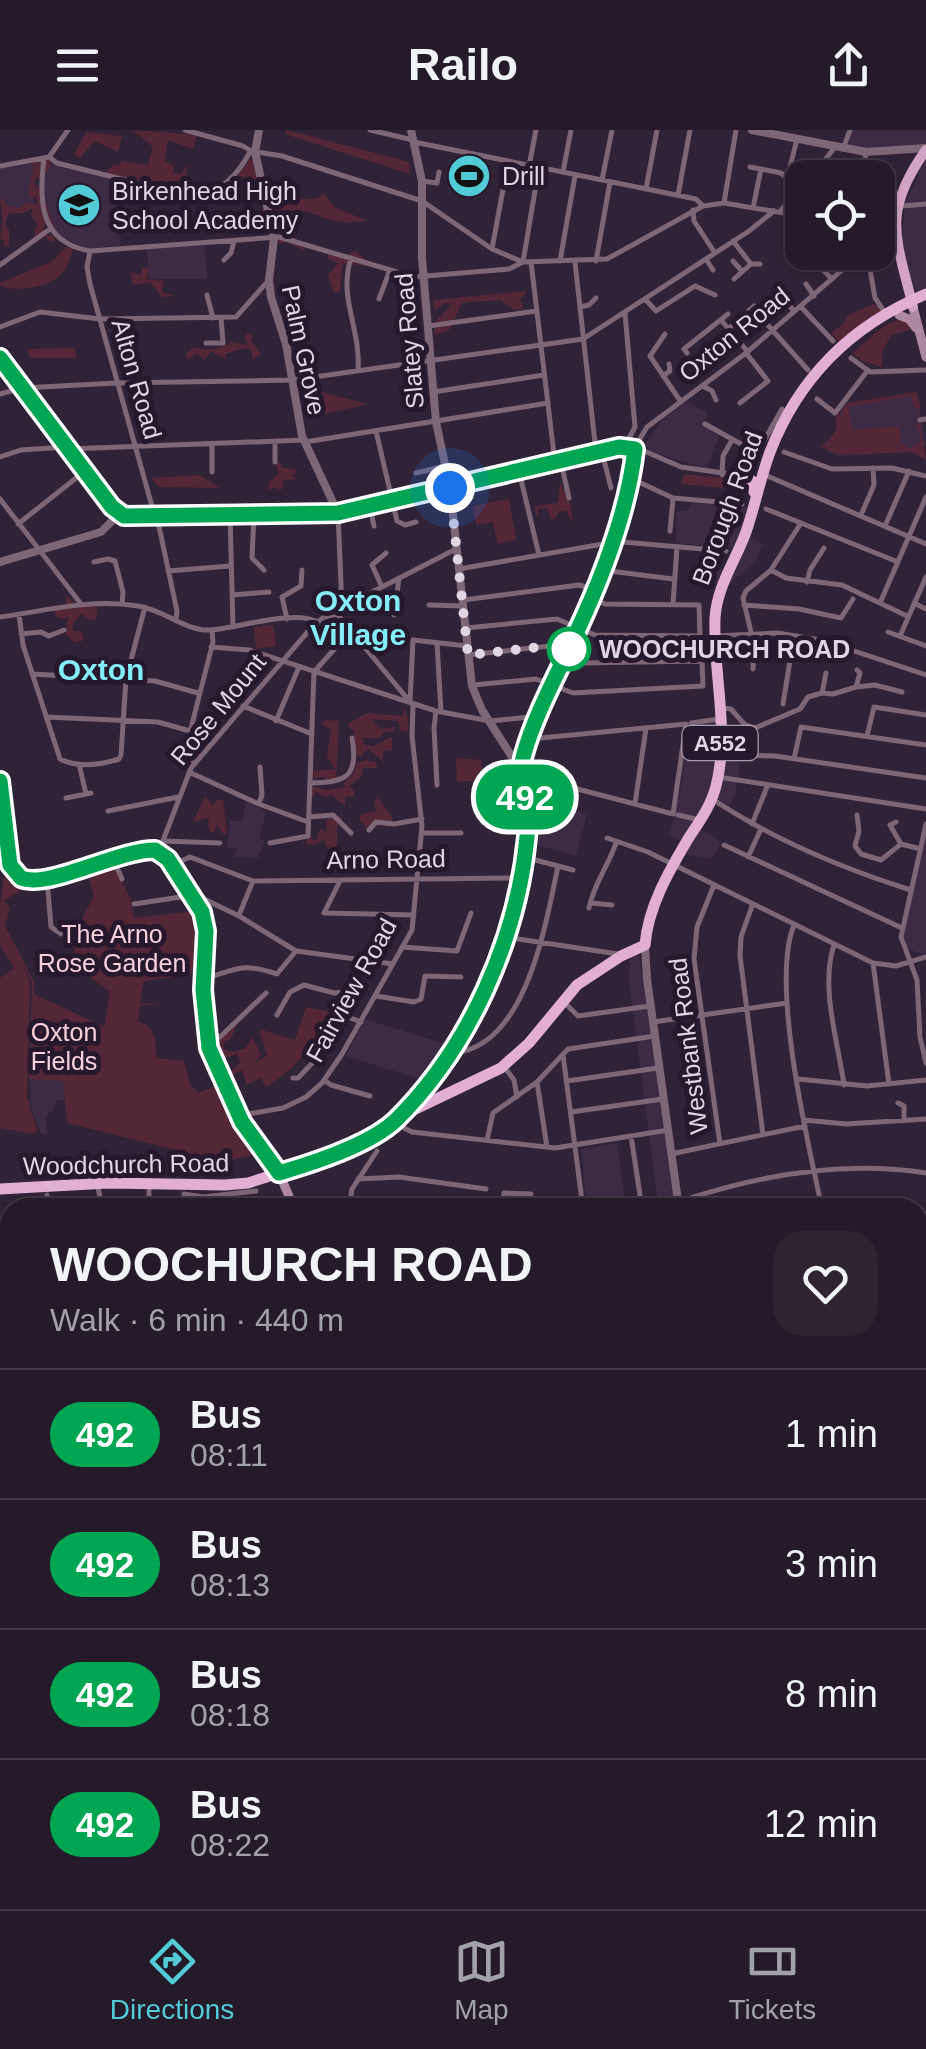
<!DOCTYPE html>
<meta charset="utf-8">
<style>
:root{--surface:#251a29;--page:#2d2331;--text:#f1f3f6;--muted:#a3a1a8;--line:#423846;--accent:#52cbd7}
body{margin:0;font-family:Arial,sans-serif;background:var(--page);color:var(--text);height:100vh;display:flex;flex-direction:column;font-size:38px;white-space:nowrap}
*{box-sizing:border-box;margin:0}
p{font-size:32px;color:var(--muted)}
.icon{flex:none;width:55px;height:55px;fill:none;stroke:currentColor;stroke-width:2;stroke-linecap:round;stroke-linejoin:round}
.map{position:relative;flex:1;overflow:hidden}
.panel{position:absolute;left:0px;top:1068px;width:928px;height:712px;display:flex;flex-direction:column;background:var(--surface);border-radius:30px 30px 0 0;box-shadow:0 2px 8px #0004,0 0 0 2px var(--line)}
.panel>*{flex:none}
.badge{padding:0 20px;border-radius:32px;font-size:35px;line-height:65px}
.tools{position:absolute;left:785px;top:30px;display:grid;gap:20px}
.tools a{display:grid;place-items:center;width:110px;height:110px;border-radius:20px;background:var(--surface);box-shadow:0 2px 8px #0004,0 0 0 2px var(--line);font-size:50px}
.you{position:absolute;width:50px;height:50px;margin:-25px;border:8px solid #fff;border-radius:50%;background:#1a73e8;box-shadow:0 0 0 15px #1a73e833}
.map>.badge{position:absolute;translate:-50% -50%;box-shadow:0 0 0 5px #fff}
.round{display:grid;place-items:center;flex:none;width:105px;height:105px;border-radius:30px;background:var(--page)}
.head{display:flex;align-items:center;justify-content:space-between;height:170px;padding:0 50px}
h1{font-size:48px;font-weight:700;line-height:75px}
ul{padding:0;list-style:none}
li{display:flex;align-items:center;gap:30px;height:130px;padding:0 50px;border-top:2px solid var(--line)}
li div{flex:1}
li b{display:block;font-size:38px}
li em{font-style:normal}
li .badge{min-width:110px;font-weight:700;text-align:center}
header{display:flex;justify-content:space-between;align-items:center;height:130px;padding:0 50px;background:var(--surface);font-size:45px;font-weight:700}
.tabs{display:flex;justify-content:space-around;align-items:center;height:140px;border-top:2px solid var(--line);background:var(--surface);font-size:28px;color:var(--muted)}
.tabs a{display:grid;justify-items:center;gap:5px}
.tabs .selected{color:var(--accent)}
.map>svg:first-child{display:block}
</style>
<header><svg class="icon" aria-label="menu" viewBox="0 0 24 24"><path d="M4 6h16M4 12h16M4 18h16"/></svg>Railo<svg class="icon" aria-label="share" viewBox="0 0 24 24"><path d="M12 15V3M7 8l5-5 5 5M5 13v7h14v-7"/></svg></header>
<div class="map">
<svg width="926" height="1779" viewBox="0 0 926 1779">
<rect width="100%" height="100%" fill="#312337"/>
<path fill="#3d2b45" d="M850 0H926V18L843 19Z
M926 29V162H918L913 156 901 115 905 73Z
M36 32 34 53 38 55 46 32 122 52 117 71 120 116 85 118 64 108 56 102 39 71 38 56 33 55 35 76 5 84 0 68V38Z
M205 115 207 149H149L147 119Z
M917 264 926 314 919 321 840 326 827 322 834 310 837 295 835 289 846 274Z
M686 271 708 283 703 295 719 305 707 339 656 323 644 315 663 289Z
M691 373 746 377 744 394 732 418 676 413 677 381H688Z
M749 405 763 415 754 433 728 455 703 451 706 437 732 440Z
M718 591 719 625 739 627V641L735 665 729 676 712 666 695 696 721 712 712 729 686 725 691 713 669 706 681 657 689 595Z
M539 653 550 654 548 672 587 684 576 726 534 714 533 675 547 672 542 669Z
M246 672 266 682 259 709 264 711 258 728 234 727 237 718H227L230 691H242Z
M926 694V823L920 824 907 818 904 806Z
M639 824 674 1067 658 1073 629 852 630 827Z
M365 889 452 916 426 951 346 926Z
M30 949 63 950 65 970 55 971V978L46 986V1004H41L31 977Z
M617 1013 625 1074 587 1077 581 1019Z
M926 1413V1513L918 1519V1414Z"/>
<path fill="#542737" d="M132 0 197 5 193 19 168 10 165 31 174 36 173 43 181 44 188 34 183 63 105 43 113 35 119 36 122 31 148 35 153 17Z
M287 0 409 32 410 44 285 4Z
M86 2 122 6 118 22 95 11 80 28 74 24Z
M49 29 51 36 42 50 36 48 34 55 41 59 56 101 45 94 42 104 54 106 55 110 51 112 46 107 35 108 34 101 38 95 31 86 33 78 23 83 8 84 5 95 9 100V117L4 115V110L0 109 3 90 0 70 3 68 7 76 17 78 28 72 37 75 36 66 32 70 28 63 34 37 29 31 40 33Z
M249 30H259L269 57 266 60 270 77 291 69H317L324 63 334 77 368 91C360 92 351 93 343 92 319 90 303 71 280 87L286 105 294 107 306 117 303 120 287 112 278 113 281 105 274 101 269 91 262 92 257 85 266 76 263 70H256L262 59 251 58 248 50 238 45Z
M68 116 73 119C70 126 68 136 63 142 50 159 18 162 0 156V153L51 132Z
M333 121 347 125 355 121 366 130 365 136 343 133 340 161 337 163 333 161 328 145 338 133 328 129V123Z
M143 137 149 139 146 149 164 151 162 162 176 166 162 167 150 152 133 155 130 142 140 145Z
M527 161 520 170 524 179 515 180 500 170 462 173 449 200 434 205 436 191 452 174 444 173 435 181 433 170Z
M874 174 884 182 840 212 831 203 843 194 848 185Z
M900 189 908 193 910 200 891 205 882 222V237L862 231 852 223 886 195Z
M248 203 253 205 251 210 261 224 253 230 251 219 244 218 226 224 225 229 211 221 205 230 197 223 188 229 186 224 194 217C206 222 222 219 231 212L248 215 244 207Z
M75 218 76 228H30L27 219Z
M317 261 368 274 324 284Z
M916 262 921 277 918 278 919 288 911 266 848 277 852 300 900 296 901 313 910 319 921 311 918 297H915L920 291 926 330 912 322 840 325 820 317C830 310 840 301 835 288L839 283 844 287 841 281 847 273Z
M279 332 283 338 295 339 296 343 291 346 299 349 283 350 282 359 279 360 275 357 268 360 269 352 279 344 276 334Z
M684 344 748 351 746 360 681 354Z
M200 345 220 358 159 357 151 348Z
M560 352 571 376 573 393 566 381 559 382 555 389H551L547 378 538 379V389L534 376 558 373Z
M509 369 516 410 498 414 493 392 476 395 473 376Z
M66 465 73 471 72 478 98 475 96 489 89 490 81 484 73 494V501H81L84 510 75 513 66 504 68 486 63 489 55 486V480L66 475Z
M273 495 276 516 256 519 254 497Z
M404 577 408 588V602L400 600 398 591 371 589 381 599 394 597 395 601 384 602 380 608H362L364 615 374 616 392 607V621L384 620 382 631 368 619 360 627 353 625 354 602 347 594 368 583 403 586Z
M327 590 339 591 336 646 342 647 330 655 325 647 312 649V641L335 639 327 626 331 600 321 593Z
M456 628 481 630 482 650 457 652Z
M366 630 376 632 377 638H363L361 647 349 656 355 662 354 666 345 667V676L331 665 325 667 316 662 312 669 309 660 313 657 328 660 346 657 343 654 353 644 357 633Z
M205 666 213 676 217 670H223L227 704H223L217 694 214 702H210L208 688 193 692Z
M377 666 393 688 388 698 382 693 370 701 359 689 362 684 377 681 374 676Z
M336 685 343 689 337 697V720H329L324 710 313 715 306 713 309 703 313 710 317 709 320 699 326 702 327 689Z
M112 731 130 768 134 788 196 781 202 802 199 843 144 851 140 873 161 874 140 876 138 892C157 896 155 912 157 928L184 931 190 955 199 963 219 954 259 1024 232 1030 218 1026 217 1030 67 993 63 951 29 949 32 853 24 835 30 853 27 967 37 999 34 1004 0 998V848L14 838 0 815V776L5 738 26 758 3 771 10 778 5 796 34 851V864L104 897 110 862 72 834 76 813 72 808 94 766 89 748 109 741 106 733Z
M306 877 331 882C313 915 298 938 266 957L261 948 247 955 242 940 223 949V943L231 941 241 932 237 924 217 931 212 915 232 895H237L231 908 223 913 224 919 234 922 246 918 252 907 261 925 254 934 267 925 259 899 295 910Z
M10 1523V1630L0 1613V1527Z
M926 1629V1764L918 1751V1634Z
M10 1659V1770H249L253 1779H0V1661Z"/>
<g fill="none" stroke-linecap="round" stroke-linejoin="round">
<path stroke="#3b497a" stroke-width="2.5" d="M224 1770V1779"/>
<path stroke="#7d6676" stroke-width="5" d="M185 0 243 16 251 21 282 26 422 71 492 119 523 132 607 129 703 76 724 73 802 86
M370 0 413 10
M414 12 696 69 703 76
M843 19 850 0
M49 27 57 33 194 67C221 62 237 46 250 22
M44 28C39 69 38 112 90 121L279 107 414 147 509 139 523 132 539 37
M0 36 49 27 68 0
M529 36 536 0
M750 37 781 43 800 59
M563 42 571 0
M788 45 797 9
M864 47 866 22
M811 48 835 17
M602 50 612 0
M422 51 437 53 439 42
M646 59 657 0
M878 61H891
M678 65 690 0
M724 73 736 0
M878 73 898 70
M902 76 926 74
M753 78 761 39
M693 80 694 91 715 123
M781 80 800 59
M733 111 751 134
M878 111 896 101
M492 119 508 32
M90 121 87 137 90 154 155 387
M838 122 848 135
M867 122 875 168 886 184
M351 128C338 169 361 198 358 240
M706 129 713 140
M224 130 231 123 234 111
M560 131 575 46
M596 131 610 52
M733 131 742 141
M531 132 555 333
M575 132 596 322
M0 135 50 99
M819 136 832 149
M734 149 751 134H760
M806 154 814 166
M207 165 213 188
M780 165 794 181
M379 169 390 140
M645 169 656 181 695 156 715 165
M580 177 589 175 596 168
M801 177 833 211
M757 183 808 240
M721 190 748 222
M428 196 537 181
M0 197 40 182 100 189 236 187 269 150
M728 199 754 176
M665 204 650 226 681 272
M206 213H223L221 188
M687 223 684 219 728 184
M0 228 113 377 124 386 338 383 342 478
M851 228 870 242 926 240
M663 246 670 241 669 234
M703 256 712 261 716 270
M433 262 544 245
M0 264 22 258 117 253 293 250 583 209 749 101 774 81
M817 269 835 283 868 240
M740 273 768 251 746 223
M920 290 926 289
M705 294 757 323 782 279
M376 301 397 391 405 395 416 392
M305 312 548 273
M212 315V342
M625 316 635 297 625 183
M68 319 304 310
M602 322 611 358
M784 322 832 339 892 338 926 346
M0 327 21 320 66 317
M275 332V312
M561 332 569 368
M519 341 539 425
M416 343 445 336
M722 345 723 326 732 310
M765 345 926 414
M744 346 681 337 635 317 647 297 746 223 863 122
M630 348 673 368 742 374
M0 369 81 474
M370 377 374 396
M766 379 898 432
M230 385 233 497
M254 385 252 428 264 440
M861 385 874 355 873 338
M157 387 177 481 176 490
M18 394 85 341
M885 396 909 341
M670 401 673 369
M611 411 726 421
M94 432 108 429 115 431 123 462 122 474
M459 439 609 413
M602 440 673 449
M771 440 786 448 842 455 907 486
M168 441 230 436
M807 452 810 440 824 418
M382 457 372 435 386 423
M232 465 269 462
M463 470 579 455 593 459
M880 473 926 367
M914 473 926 479
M673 474 677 417
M429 475 463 476
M744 475 799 479 841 488 853 469
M341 478 456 419
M19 484 23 515 60 629C78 638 100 635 119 629L121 625 126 549 145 477
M337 484 411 573
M394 485 399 448
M0 487C46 481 91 468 138 476 163 479 186 502 211 500 237 498 296 479 317 492
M287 489 282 467 301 456 302 440
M466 498 557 489 595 505 700 506 699 475 605 474 592 468
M888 502 926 516
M21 504 41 502 49 506 64 500
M715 506 777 503 821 510 926 545
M900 506 926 447
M437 513 441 582
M211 517 249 520 436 581 490 591 539 586
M468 525 550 516 567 524
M753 539 754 515 743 468 746 461 771 440 801 393
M32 544 155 551 198 563
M473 555 536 549 573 563 703 556 702 531 582 533 566 526
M856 557 860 543 857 540
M822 563 826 543
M410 572 413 510 467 516
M783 574 794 506
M243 576 312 604
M722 578 731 579 745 595 755 598 800 579 808 567 822 563 833 564 856 557 875 555 902 562
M436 581 434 598 437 655
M46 587 158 592 190 601
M276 591 299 537
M691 593 719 589
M867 606 874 577 926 585
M721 625 775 626 926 648
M794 629 801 597 926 615
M79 634 86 664
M194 634 190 602 213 512 212 501
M189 642 259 674 308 692
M718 647 926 679
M526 650 547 651 673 684 686 594 530 609
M312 653C346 652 359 647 352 608
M66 668 91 663
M712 669C774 710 841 738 911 760
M482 672H513L524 668
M259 673 262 665 260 637
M635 674 646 598
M108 681 178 667
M678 685 700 690
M857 685 859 701 855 716 861 724 881 730 901 714
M309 687 333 685 351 703
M896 692 890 695 901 714 921 719
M752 694 767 657
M926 694 901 807 917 850 920 907 926 933
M369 700 376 692 394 694 422 689
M422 703H461
M607 708 648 722 873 833 896 836 926 827
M163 711 220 713
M270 713 308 706 314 542 351 500
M724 715 902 798
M124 717 144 712
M159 721 191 638 311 498 324 487 337 484
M0 726 1 716 7 714
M524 727 573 740
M748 727 761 699
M113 729 122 749
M172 735 190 727 253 751 520 748
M47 749 51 797 61 804 68 797
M340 751 324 783 414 785
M714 755 697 797 694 829 720 1014
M197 770 204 769 239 786 296 821 393 834
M591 773 612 775
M134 774 194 765
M752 776 741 807 740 826 763 1005
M589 778C594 753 608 737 616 713
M239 785 253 751
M794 795C770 853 808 1014 822 1078
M504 807 618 824
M834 815C820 857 838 912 844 955
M402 817 457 821 471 783
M873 833 889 954
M204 849C237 839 242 832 277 844L296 821
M376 866 414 872 421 869 425 846 461 847
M564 872 578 886 650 876
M277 885 290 862 304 855 334 863 346 862 353 854 360 830
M653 892 787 873
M208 910 220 907 266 863
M454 923C527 916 546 792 558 736
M563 925 583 1078
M505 938 514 950 517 967
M293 948H298L318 927 340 889 345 886 361 892
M798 949 867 956 926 950
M324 950 331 955 370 966
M567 951 658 938
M537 952 547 1017
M898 973 904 976V991
M571 982 663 969
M242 985 283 978 306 967 322 953 342 924 412 800 422 696 412 606 413 575
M804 990 846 994 926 989
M399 991 402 997 412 1002 555 1018 669 1000
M631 1006 642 1078
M487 1010 493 983 537 952 568 919 655 906
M671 1024 805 996
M358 1049 399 1047 486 1059
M149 1056V1078
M98 1057 102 1078
M47 1065 49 1078
M678 1072C758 1045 842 1030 926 1043
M193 1078 184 1064 203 1067 256 1061
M299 1078H319
M349 1078 352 1059 377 1021
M503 1078 504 1063 531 1064
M863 1078H864
M918 1085 926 1084
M918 1119H926
M0 1221 10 1220
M0 1240 10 1255
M918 1247 926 1240
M918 1291 926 1282
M918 1333 926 1337
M918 1364 926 1361
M0 1460 10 1480
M918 1526 926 1521
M918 1596 926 1591
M829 1770 830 1779
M872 1770 884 1779
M470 1779 478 1770
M647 1779 653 1770
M908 1779 916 1770"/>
<path stroke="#7d6676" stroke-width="8" d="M259 0 255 22 274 108 269 150 271 167 286 214 302 306 338 383 602 321 625 316 635 319 628 365 594 460 523 626 527 709 509 792 487 853 452 923 402 982
M411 0 422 51V128L436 292 450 358 472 556 482 580 514 630 522 631
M752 0 866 22 926 18
M0 432 101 402 120 383
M645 815 647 849 679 1078
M664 1078 678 1072
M918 1199 926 1180
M918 1408 926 1407
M0 1522 10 1518
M777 1779 778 1770"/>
<path stroke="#ad88a2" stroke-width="9" d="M913 177 926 227
M899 185 909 189 916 198
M0 651 10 735 21 748C48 759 118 720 155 720L167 729 193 764 204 787 205 885 209 917 219 945 242 991 279 1043 294 1078
M553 1770 555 1779"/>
<path stroke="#d2a3c4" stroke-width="10" d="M878 96 888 95 896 85
M913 177C896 107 881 83 926 20"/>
<path stroke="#e2afd4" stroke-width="11" d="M743 346 754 352V362
M0 1059 108 1053 225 1055 248 1053 301 1036 366 1009 405 984 501 938 529 913 577 855 621 826 645 815C648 777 669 741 688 709 699 692 711 676 716 656 730 602 713 543 715 488 717 456 735 432 746 402 755 376 760 349 770 322 799 247 852 195 926 164"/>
</g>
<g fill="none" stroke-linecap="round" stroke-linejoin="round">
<g stroke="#fff" stroke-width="22">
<path id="line" d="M0 228 112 377 124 386 338 383 619 317 635 319C628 380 604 443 578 499 560 540 536 581 524 624 516 650 530 680 527 707 517 810 469 918 396 990 370 1015 313 1033 279 1043L242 992 209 918 203 860 206 801 202 782 168 729 155 720C117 720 49 759 21 748L10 735 0 651"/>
</g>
<use href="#line" stroke="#00a651" stroke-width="15"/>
<path stroke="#dfd6e3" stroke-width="10" stroke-dasharray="0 18" d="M450 358 468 525 550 516 566 524 569 519"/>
</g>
<defs>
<g id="stadium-disc" transform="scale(2.25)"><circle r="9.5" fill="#52cbd7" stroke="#27192d"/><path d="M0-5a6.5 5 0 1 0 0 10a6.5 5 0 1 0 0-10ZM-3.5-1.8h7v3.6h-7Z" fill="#111"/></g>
<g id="school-disc" transform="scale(2.25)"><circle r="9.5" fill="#52cbd7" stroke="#27192d"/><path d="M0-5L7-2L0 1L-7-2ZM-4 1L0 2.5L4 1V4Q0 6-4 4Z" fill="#111"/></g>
</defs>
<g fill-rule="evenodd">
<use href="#stadium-disc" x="469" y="46"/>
<use href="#school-disc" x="79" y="75"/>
</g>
<circle fill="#fff" stroke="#00a651" stroke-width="5" cx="569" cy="519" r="20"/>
<g text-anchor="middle" stroke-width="10" stroke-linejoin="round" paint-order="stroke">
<rect fill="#27192d" stroke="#a89dac" stroke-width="2.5" x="682.5" y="596" width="75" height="34" rx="8"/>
<g font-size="22" font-weight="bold" fill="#dfd6e3">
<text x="720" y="621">A552</text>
</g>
<g font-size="25" fill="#dfd6e3" stroke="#27192d" text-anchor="start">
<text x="502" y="55">Drill</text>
<text x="112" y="70">Birkenhead High<tspan x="112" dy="29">School Academy</tspan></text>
</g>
<g font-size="25" fill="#dfd6e3" stroke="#27192d">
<text transform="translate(734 204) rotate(-39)" y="9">Oxton Road</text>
<text transform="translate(409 211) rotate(-95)" y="9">Slatey Road</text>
<text transform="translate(304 220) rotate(78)" y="9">Palm Grove</text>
<text transform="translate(137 249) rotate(74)" y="9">Alton Road</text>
<text transform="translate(727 378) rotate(-70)" y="9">Borough Road</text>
<text transform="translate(218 579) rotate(-51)" y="9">Rose Mount</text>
<text transform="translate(386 729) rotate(-1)" y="9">Arno Road</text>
<text transform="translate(351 860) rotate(-61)" y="9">Fairview Road</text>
<text transform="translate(688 916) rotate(-97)" y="9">Westbank Road</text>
<text transform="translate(126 1034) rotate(-1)" y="9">Woodchurch Road</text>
</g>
<g font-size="25" font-weight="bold" fill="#dfd6e3" stroke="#27192d" text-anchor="start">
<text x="599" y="528">WOOCHURCH ROAD</text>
</g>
<g font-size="25" fill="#f7d0db" stroke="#27192d">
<text x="112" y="813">The Arno<tspan x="112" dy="29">Rose Garden</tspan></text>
<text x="64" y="911">Oxton<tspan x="64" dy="29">Fields</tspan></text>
</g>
<g font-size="30" font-weight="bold" fill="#83eef9" stroke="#27192d">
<text x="358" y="481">Oxton<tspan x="358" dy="34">Village</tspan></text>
<text x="101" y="550">Oxton</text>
</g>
</g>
</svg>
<div class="tools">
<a><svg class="icon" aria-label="locate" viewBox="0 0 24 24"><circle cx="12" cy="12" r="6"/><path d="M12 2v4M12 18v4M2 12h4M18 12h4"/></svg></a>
</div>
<div class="you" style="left:450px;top:358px"></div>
<b class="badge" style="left:525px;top:667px;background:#00a651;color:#fff">492</b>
<section class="panel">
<div class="head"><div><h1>WOOCHURCH ROAD</h1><p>Walk · 6 min · 440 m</p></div><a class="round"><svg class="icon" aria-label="heart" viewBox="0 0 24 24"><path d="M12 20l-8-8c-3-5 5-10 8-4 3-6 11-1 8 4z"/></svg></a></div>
<ul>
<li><span class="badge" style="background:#00a651;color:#fff">492</span><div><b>Bus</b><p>08:11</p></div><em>1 min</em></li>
<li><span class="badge" style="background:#00a651;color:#fff">492</span><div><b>Bus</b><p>08:13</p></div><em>3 min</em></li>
<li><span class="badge" style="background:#00a651;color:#fff">492</span><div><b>Bus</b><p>08:18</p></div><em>8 min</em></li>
<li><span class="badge" style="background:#00a651;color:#fff">492</span><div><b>Bus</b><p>08:22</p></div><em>12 min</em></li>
</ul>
</section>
</div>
<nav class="tabs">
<a class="selected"><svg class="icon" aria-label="directions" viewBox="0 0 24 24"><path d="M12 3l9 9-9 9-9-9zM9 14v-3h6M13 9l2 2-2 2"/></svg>Directions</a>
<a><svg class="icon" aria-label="map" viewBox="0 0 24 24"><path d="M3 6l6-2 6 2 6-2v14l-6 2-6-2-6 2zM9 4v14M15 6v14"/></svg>Map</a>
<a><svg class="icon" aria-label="tickets" viewBox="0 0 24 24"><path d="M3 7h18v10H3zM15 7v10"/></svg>Tickets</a>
</nav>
